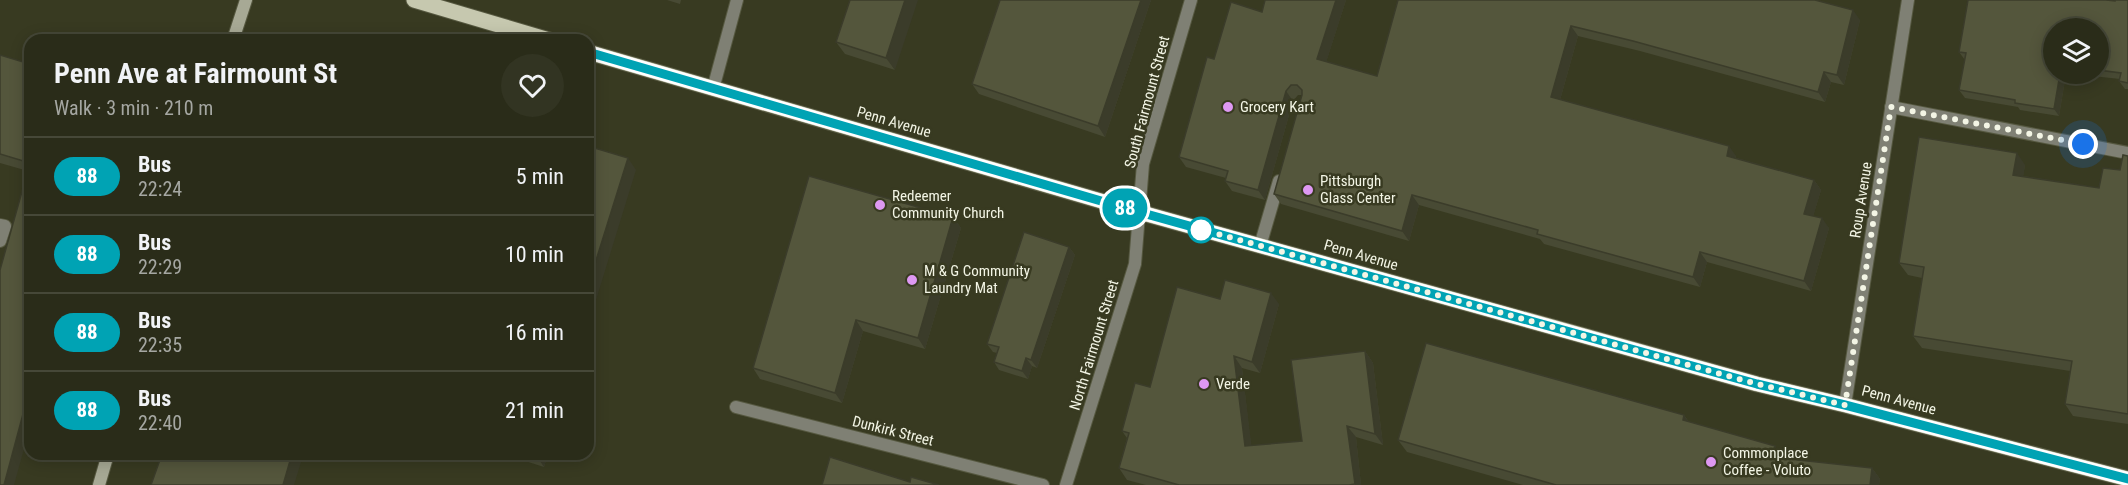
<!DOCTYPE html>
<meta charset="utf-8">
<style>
:root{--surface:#2a2c19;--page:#323422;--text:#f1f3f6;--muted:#a5a7a2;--line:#464838}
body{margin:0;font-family:"Roboto Condensed",sans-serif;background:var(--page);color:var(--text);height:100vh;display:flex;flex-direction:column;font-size:22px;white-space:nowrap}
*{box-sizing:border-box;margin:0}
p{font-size:20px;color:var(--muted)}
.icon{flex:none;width:33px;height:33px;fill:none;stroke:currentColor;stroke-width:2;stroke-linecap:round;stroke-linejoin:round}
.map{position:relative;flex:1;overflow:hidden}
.details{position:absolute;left:24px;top:34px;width:570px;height:426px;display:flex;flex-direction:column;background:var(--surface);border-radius:18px;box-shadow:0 3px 15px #0003,0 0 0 2px var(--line)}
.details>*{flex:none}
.badge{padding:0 12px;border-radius:20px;font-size:21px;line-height:39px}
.buttons{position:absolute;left:2043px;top:18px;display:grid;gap:12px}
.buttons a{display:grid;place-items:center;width:66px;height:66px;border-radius:50%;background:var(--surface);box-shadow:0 3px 15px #0003,0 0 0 2px var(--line);font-size:30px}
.you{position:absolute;width:30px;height:30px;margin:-15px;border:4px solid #fff;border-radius:50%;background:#1a73e8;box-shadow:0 0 0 9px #1a73e833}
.map>.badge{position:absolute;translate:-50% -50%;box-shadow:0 0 0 3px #fff}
.round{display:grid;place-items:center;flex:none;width:63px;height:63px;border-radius:32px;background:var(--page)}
.headline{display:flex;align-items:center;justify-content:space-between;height:102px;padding:0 30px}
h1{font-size:28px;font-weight:700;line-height:45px}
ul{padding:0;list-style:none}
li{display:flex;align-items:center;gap:18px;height:78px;padding:0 30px;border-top:2px solid var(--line)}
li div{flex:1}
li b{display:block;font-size:22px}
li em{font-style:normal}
li .badge{min-width:66px;font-weight:700;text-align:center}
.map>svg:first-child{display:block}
</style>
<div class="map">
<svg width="2128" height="485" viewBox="0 0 2128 485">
<rect width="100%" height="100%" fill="#383a21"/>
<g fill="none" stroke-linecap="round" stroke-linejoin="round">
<g stroke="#565840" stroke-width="14">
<path id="service" d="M1891 107 2128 153
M0 225 5 226 0 241
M1260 246 1279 181"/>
</g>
<g stroke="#565840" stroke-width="14">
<path id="minor" d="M713 89 737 0
M1845 405 1908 0
M736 407 1043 485
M1066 485 1135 264 1143 164 1191 0"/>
</g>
<g stroke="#565840" stroke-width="14">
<path id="secondary" d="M233 40 246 0
M99 485 108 454"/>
</g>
<g stroke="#565840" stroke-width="17">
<path id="primary" d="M414 0 549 40
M588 52 1139 212 1757 384 1845 405 2128 479"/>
</g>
<use href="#service" stroke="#7f8074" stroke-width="12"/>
<use href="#minor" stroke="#7f8074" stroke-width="12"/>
<use href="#secondary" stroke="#a7a995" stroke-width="12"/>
<use href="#primary" stroke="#c6c8af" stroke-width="15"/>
</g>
<path fill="#484a34" d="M667 0H681L680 4Z
M850 0 895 70 845 54 836 42Z
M1151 0 1105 137 979 94 972 84Z
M1265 0H1346L1326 62 1377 76 1398 0 1860 20 1844 85 1831 82 1825 102 1640 51 1578 36 1560 100 1736 156V158L1814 180 1821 190 1813 216 1829 228 1811 291 1707 262 1700 287 1544 244 1540 239 1419 205 1409 241 1281 204 1274 194 1302 95H1298L1293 101 1265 200 1232 191 1225 181 1226 178 1186 167 1179 157 1214 59 1262 12Z
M2128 0V89H2125L2119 81 2120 79 2074 74H2098V28H2054V74H2066L2059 116 2020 110 2018 107 1965 98 1959 90 1965 60 1959 52 2115 1Z
M0 55 30 64V427L28 171 0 163Z
M2128 156V424L2073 416 2065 404 2070 371 1922 348 1913 336 1922 278 1908 275 1899 263 2025 165 2023 176 2099 188 2120 170Z
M953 217 961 228 925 349 863 331 842 403 760 379 753 368Z
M1069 247 1075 255 1037 368 1032 366 1028 379 999 370 994 362 997 353 993 352 987 344Z
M1220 299 1279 304 1260 373 1242 368 1251 446 1302 441 1365 351 1373 363 1383 445 1356 437 1361 485H1146L1127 480 1119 468 1127 438 1122 431 1150 387Z
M1684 415 1689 422 1783 458 1872 468 1880 479 1879 485H1523L1407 452 1398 440Z
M503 454H548L544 467Z"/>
<path fill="#3b3c2a" d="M905 0H918L895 70 886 58Z
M1141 0H1151L1105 137 1098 126Z
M1336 0H1346L1324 69 1317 59Z
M1853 10 1860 20 1844 85 1837 75Z
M1571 26 1578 36 1558 107 1551 97Z
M1824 72 1831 82 1825 102 1818 92Z
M2060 74H2066L2059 116 2054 109Z
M1286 91 1293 101 1265 200 1258 190Z
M1729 146 1736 156 1734 166 1727 156Z
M2017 153 2025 165 2022 187 2013 175Z
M628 158 636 170 588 326V286Z
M1814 180 1821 190 1811 224 1804 214Z
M1412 195 1419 205 1409 241 1402 231Z
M953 217 961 228 925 349 918 338Z
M1822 218 1829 228 1811 291 1804 281Z
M1069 247 1075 255 1037 368 1031 360Z
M1700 252 1707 262 1700 287 1693 277Z
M1271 293 1279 304 1260 373 1252 362Z
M856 320 863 331 842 403 835 393Z
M1365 351 1373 363 1383 445 1375 434Z
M1234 356 1242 368 1253 458 1245 446Z
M1026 358 1032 366 1028 379 1022 371Z
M30 388V427L14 485H4Z
M1684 415 1692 427 1683 420Z
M1347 426 1356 437 1361 485H1355V484Z
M1775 446 1783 458 1772 457Z
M292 454H299L302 459 294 485H283Z
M536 454H548L544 467 536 455Z
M1872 468 1880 479 1879 485H1870Z"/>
<path fill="#54563c" stroke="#3b3c2a" stroke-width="1.5" d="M850 0H905L886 58 836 42Z
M1000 0H1141L1098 126 972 84Z
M1265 0H1336L1317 59 1377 76 1398 0H1815L1853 10 1837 75 1824 72 1818 92 1633 41 1571 26 1551 97 1729 146 1727 156 1814 180 1804 214 1822 218 1804 281 1700 252 1693 277 1537 234 1538 230 1412 195 1402 231 1274 194 1302 95V90L1297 85H1291L1286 91 1258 190 1225 181 1228 171 1179 157 1207 57 1214 59 1231 2 1262 12Z
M1968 0H2106L2115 1V0H2128V83L2119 81 2121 73 2098 70V28H2054V74H2060L2054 109 2015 103V100L1959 90 1966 53 1959 52Z
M0 55 30 64V163L0 154Z
M1919 137 2017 153 2013 175 2099 188 2103 168 2120 170 2123 155 2128 156V414L2065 404 2072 361 1913 336 1924 267 1899 263Z
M588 146 628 158 588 286Z
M30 163V388L4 485H0V270Z
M809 176 953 217 918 338 856 320 835 393 753 368Z
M1024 232 1069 247 1031 360 1026 358 1022 371 994 362 999 347 987 344Z
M1225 280 1271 293 1252 362 1234 356 1245 446 1302 441 1291 360 1365 351 1375 434 1347 426 1355 484 1349 485H1179L1119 468 1129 433 1122 431 1135 383 1150 387 1177 287 1220 299Z
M1426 343 1684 415 1683 420 1775 446 1772 457 1872 468 1870 485H1556L1398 440Z
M162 454H199L214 460 216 454H292L283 485H151Z
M830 457 910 482 911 477 939 485H822Z"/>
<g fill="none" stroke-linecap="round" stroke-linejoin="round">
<g stroke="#fff" stroke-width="14">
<path id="line" d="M588 52 1139 212 1757 384 1845 405 2128 479"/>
</g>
<use href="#line" stroke="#00a3b4" stroke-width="9"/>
<path stroke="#f3f5e5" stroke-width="6" stroke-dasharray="0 10.8" d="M1201 230 1200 229 1757 384 1845 405 1891 107 2083 144"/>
</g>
<g fill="#de98f2" stroke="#383a21" stroke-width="2">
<circle cx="1228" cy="107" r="6"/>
<circle cx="1308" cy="190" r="6"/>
<circle cx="880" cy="205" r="6"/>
<circle cx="912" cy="280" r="6"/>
<circle cx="1204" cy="384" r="6"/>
<circle cx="1711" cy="462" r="6"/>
</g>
<circle fill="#fff" stroke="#00a3b4" stroke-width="3" cx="1201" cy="230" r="12"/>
<g text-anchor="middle" stroke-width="5" stroke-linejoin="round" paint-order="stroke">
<g font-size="15" fill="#f3f5e5" stroke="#383a21">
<text transform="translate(1147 102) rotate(-75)" y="5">South Fairmount Street</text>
<text transform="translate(894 122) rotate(16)" y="5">Penn Avenue</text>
<text transform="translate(1861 200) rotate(-81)" y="5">Roup Avenue</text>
<text transform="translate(1361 255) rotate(16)" y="5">Penn Avenue</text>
<text transform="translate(1094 345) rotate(-73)" y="5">North Fairmount Street</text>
<text transform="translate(1899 400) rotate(15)" y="5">Penn Avenue</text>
<text transform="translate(893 431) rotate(14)" y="5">Dunkirk Street</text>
</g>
<g font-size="15" fill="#f3f5e5" stroke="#383a21" text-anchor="start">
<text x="1240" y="112">Grocery Kart</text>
<text x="1320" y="186">Pittsburgh<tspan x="1320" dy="17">Glass Center</tspan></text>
<text x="892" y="201">Redeemer<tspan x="892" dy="17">Community Church</tspan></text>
<text x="924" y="276">M &amp; G Community<tspan x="924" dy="17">Laundry Mat</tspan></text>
<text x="1216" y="389">Verde</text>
<text x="1723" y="458">Commonplace<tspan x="1723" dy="17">Coffee - Voluto</tspan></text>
</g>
</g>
</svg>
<div class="buttons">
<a><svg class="icon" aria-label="layers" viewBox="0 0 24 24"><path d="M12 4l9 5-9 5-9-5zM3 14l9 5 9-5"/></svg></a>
</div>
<div class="you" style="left:2083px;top:144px"></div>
<b class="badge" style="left:1125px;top:208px;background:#00a3b4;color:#fff">88</b>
<section class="details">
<div class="headline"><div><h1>Penn Ave at Fairmount St</h1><p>Walk · 3 min · 210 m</p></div><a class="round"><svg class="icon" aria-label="heart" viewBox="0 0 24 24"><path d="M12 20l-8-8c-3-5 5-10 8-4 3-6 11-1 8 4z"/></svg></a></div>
<ul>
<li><span class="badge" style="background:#00a3b4;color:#fff">88</span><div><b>Bus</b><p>22:24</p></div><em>5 min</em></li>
<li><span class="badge" style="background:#00a3b4;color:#fff">88</span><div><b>Bus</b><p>22:29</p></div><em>10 min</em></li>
<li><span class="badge" style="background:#00a3b4;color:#fff">88</span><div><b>Bus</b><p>22:35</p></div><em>16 min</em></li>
<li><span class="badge" style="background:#00a3b4;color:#fff">88</span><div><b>Bus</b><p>22:40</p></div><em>21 min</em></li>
</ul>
</section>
</div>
